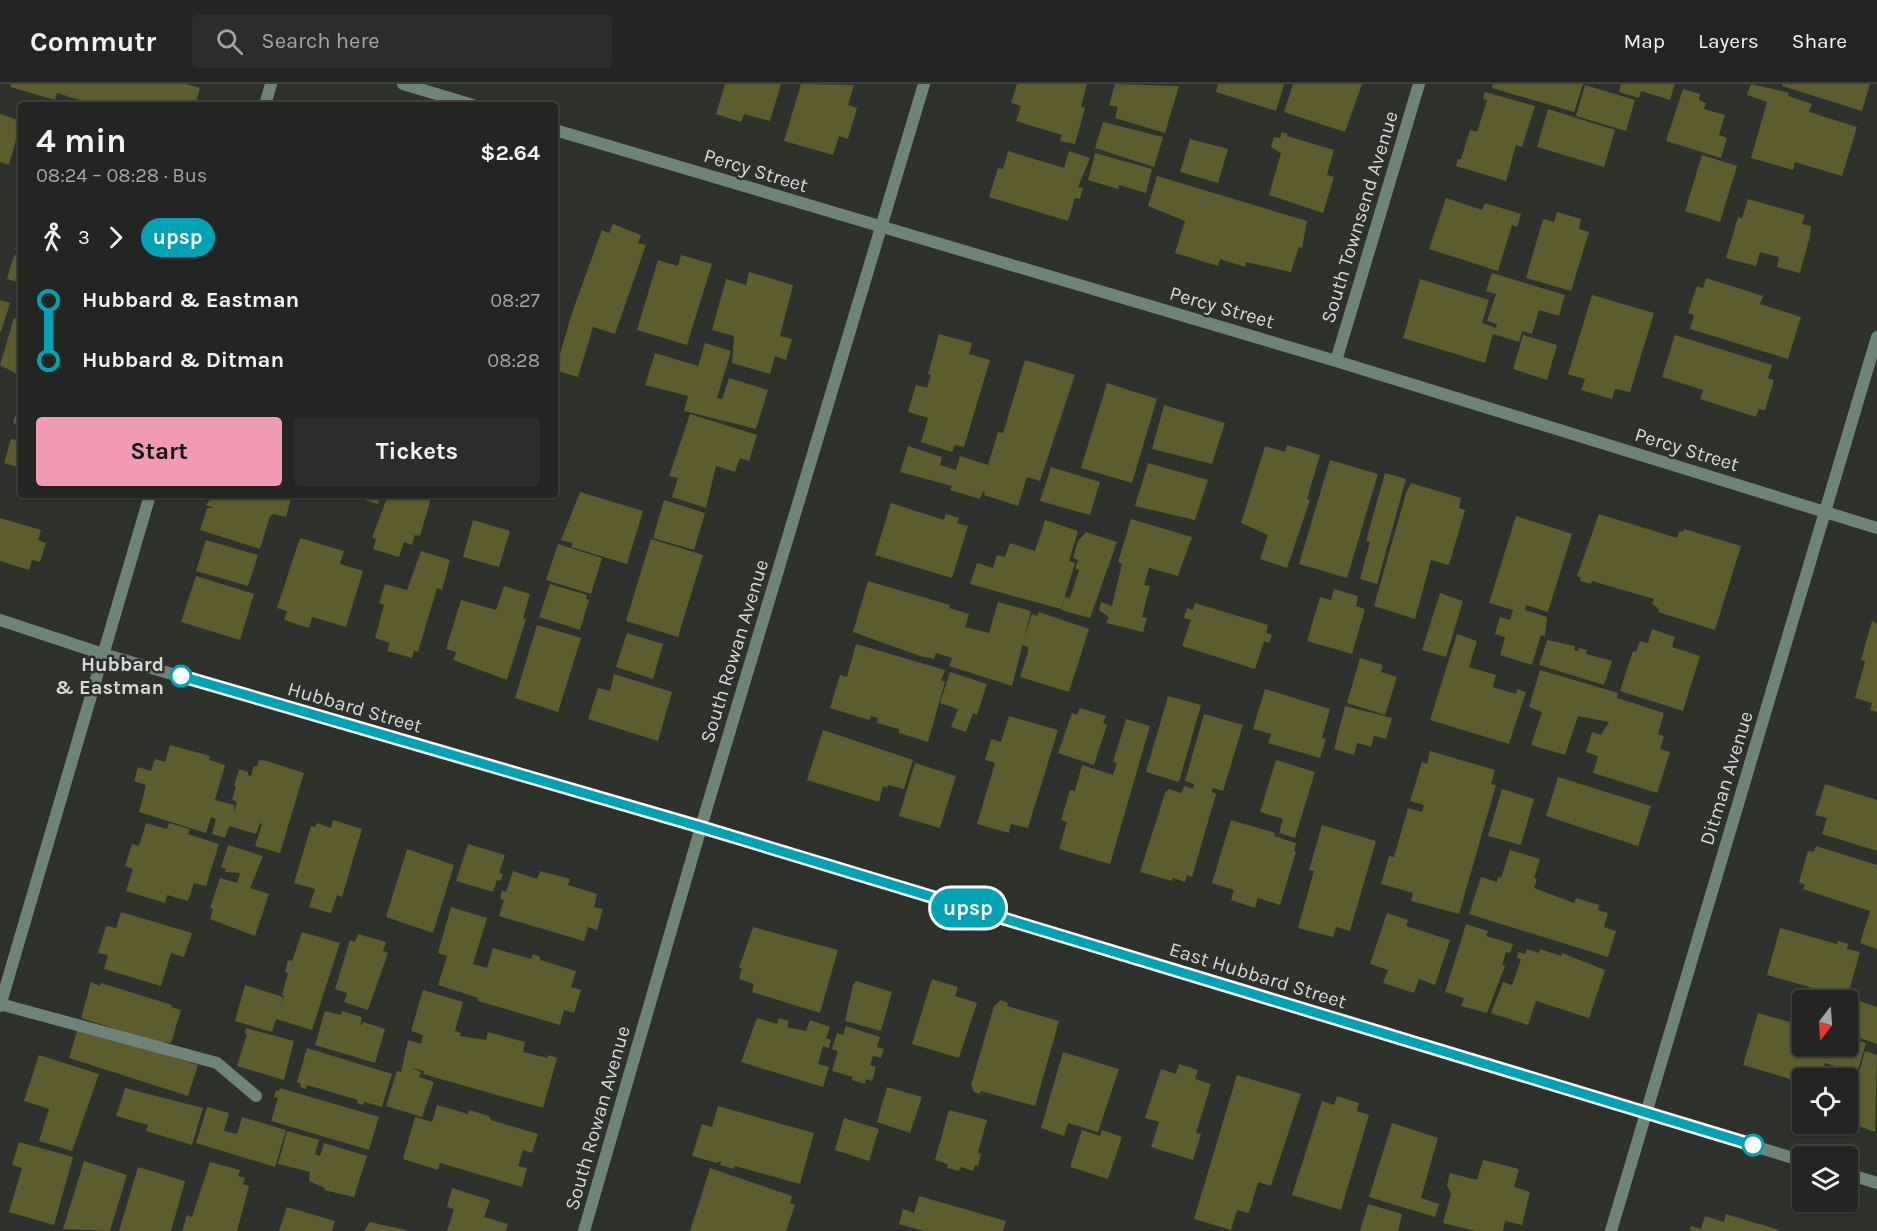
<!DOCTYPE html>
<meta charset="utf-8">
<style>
:root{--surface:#222521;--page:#2a2d2a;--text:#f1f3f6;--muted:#a2a5a5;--line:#3f423f;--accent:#f19ab3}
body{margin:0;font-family:Karla,sans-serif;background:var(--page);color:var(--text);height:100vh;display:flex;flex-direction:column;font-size:22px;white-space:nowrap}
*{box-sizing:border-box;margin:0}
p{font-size:20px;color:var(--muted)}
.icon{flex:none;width:33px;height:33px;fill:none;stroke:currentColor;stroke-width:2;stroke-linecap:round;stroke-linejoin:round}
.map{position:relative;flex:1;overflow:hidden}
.drawer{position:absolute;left:18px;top:18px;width:540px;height:396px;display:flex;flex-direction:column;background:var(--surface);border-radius:6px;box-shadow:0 2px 4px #0004,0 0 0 2px var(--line)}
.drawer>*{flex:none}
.badge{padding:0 12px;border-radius:20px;font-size:21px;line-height:39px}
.needle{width:39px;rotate:197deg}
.controls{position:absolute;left:1792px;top:906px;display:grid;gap:12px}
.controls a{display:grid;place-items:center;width:66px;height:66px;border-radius:6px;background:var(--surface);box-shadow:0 2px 4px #0004,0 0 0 2px var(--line);font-size:30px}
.map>.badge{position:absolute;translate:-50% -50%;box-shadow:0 0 0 3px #fff}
.legs{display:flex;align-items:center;gap:9px;height:66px;padding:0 18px;font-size:20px}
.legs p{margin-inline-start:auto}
.summary{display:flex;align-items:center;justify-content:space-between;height:102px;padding:0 18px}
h1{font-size:33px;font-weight:700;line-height:45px}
.primary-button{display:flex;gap:12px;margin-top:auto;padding:12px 18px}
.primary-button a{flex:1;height:69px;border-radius:6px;background:var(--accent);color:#111;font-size:24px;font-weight:700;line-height:69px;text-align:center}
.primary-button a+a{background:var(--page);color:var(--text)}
ul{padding:0 18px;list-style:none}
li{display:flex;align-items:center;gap:21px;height:60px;font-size:22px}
li i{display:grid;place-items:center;width:9px;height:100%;margin:0 8px;background:currentColor}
li i::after{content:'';width:15px;height:15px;margin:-8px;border:4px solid;border-radius:50%;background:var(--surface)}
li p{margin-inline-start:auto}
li:first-child i{background:linear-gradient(#0000 50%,currentColor 0)}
li:last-child i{background:linear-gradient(currentColor 50%,#0000 0)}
header{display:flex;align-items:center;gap:36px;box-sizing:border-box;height:84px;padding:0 30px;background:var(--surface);border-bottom:2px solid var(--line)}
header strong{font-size:28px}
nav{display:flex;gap:33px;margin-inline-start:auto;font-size:21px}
.search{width:420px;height:54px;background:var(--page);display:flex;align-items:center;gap:15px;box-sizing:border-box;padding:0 21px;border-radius:6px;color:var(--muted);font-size:22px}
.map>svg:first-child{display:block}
</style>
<header>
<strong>Commutr</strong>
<div class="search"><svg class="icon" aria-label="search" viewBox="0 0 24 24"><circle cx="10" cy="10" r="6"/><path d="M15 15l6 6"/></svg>Search here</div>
<nav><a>Map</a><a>Layers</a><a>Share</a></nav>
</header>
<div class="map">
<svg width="1877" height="1147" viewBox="0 0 1877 1147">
<rect width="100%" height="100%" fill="#2e312c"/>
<path fill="#5d5c2e" d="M11 0H186L200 4 195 21H96L57 9 55 16 10 3Z
M725 0H781L770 37 744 30 741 38 716 30Z
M801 0 854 1 848 21 857 24 848 55 839 52 833 71 784 57Z
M1017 0H1087L1081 22 1085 24 1075 60 1060 57 1062 51 1016 37 1021 22 1011 19Z
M1115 0 1179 2 1165 49 1115 34 1118 23 1109 21Z
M1218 0H1284L1276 27 1216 8Z
M1293 0H1362L1345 48 1284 28Z
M1493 0H1583L1574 28 1492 4Z
M1621 0H1675L1670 16 1641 7 1639 14 1619 8Z
M1751 0 1789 9 1788 12 1812 20 1809 28 1857 43 1842 92 1795 78 1793 86 1751 74 1767 18 1747 11Z
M1783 0H1870L1862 27 1782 2Z
M1585 1 1635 16 1626 47 1576 32Z
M1683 5 1700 10 1699 16 1706 19 1704 25 1725 31 1719 51 1727 54 1721 74 1666 57Z
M1485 8 1535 22 1522 63 1516 61 1506 97 1456 82 1458 75H1461L1470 46 1477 48 1487 16 1483 15Z
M1548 25 1615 46 1604 83 1537 63Z
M0 30 21 37 9 81 0 78Z
M1103 38 1163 53 1154 83 1095 64Z
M1282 48 1288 50 1287 52 1334 66 1327 91 1334 93 1323 129 1269 111 1281 69 1271 63 1274 53 1280 54Z
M1190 55 1228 65 1218 99 1180 88Z
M1008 67 1064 84 1069 67 1090 74 1078 103 1083 104 1080 115 1075 114 1068 137 989 113 998 84 1003 85Z
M1095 69 1152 85 1146 109 1119 101 1118 105 1088 96Z
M1702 71 1737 82 1720 138 1685 127Z
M1157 92 1307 137 1302 164 1299 163 1291 188 1246 178 1245 183 1220 175 1218 182 1175 169 1185 137 1148 122Z
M1446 114 1482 126 1485 119 1521 130 1517 143 1512 141 1498 187 1429 165Z
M1748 115 1805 131 1802 140 1811 142 1810 152 1800 189 1777 183 1779 173 1760 168 1756 182 1726 174 1738 133 1742 134Z
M1557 128 1581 135 1579 145 1589 148 1571 207 1526 194 1543 135 1554 138Z
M613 140 641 151 638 159 646 161 615 250 593 243 578 293 555 286 573 226 602 146 609 149Z
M21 149V168L15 166Z
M14 171 21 173V199L7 195Z
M681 171 712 180 687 261 637 246 658 176 678 182Z
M749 188 793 201 780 252 792 255 786 276 775 272 770 290 732 279 734 252 712 246 726 195 746 201Z
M1492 189 1565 211 1559 232 1539 226 1532 250 1522 247 1519 258 1493 250 1485 279 1403 254 1420 195 1489 216 1482 239 1496 244 1497 240 1487 237 1496 210 1486 207Z
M1706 194 1763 212 1760 220 1801 233 1788 275 1690 245 1694 231 1688 229 1697 202 1703 204Z
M1592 211 1654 229 1630 308 1615 305 1612 315 1581 306 1585 295 1568 290Z
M0 216 10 219 1 248H0Z
M14 234 21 237V292L0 281Z
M939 250 972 259 969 270 990 276 964 363 955 361 952 368 921 358 928 334 908 328 916 301 927 304 931 291 928 290Z
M1523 251 1557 261 1547 296 1513 285Z
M1675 251 1772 281 1768 294 1774 296 1765 326 1759 325 1756 333 1700 315 1703 306 1662 293Z
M705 259 731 267 717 314 722 315 729 294 768 306 756 345 684 327 688 312 645 301 655 269 698 282Z
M1025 276 1075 291 1040 397 1027 393 1018 422 984 411 985 408 983 407 980 415 950 406 952 402 900 388 908 362 942 373 940 381 956 386 960 372 988 381 998 348 1003 349Z
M1107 299 1157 315 1132 399 1081 384Z
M21 314V341L13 339Z
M1164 321 1225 339 1212 380 1152 365Z
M690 330 757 351 749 377 740 374 735 388 716 382 706 424 672 413 678 394 669 392Z
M20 348H21V384L4 379 11 355 18 356Z
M1287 361 1320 371 1307 415 1310 416 1287 484 1260 475 1268 451 1241 439 1265 362 1285 368Z
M1330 376 1378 390 1347 494 1299 480Z
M1148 379 1208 396 1195 436 1135 422Z
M1051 383 1100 398 1090 431 1040 417Z
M1385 389 1406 395 1377 500 1360 495 1370 458 1366 457Z
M1411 399 1461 414 1459 424 1465 426 1449 481 1431 476 1415 535 1374 522 1406 409Z
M580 408 643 427 627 480 571 463 573 459 561 456Z
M204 411H292L286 433 274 430 270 432 260 465 200 446 207 424H215L206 421 211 414Z
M347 411H380L378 420Z
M388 411H432L420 452 415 451 412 461 404 458 399 473 373 465 376 455 372 454Z
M664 416 705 429 694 466 653 454Z
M891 419 944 436 946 430 959 434 957 439 968 442 952 494 875 471Z
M1599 430 1677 454 1679 447 1683 448 1684 445 1741 462 1715 546 1658 528 1659 525 1652 520 1654 515 1592 497 1591 500 1580 497 1581 494 1577 492Z
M1516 432 1572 450 1548 528 1526 521 1525 526 1547 533 1545 552 1541 551 1532 581 1500 571 1505 553 1495 550 1500 533 1510 536 1513 526 1489 519Z
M0 434 41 446 38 456 46 459 40 478 32 476 29 486 0 477Z
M1131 435 1192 453 1178 492 1149 484 1144 501 1150 502 1142 533 1147 534 1143 548 1106 539 1109 533 1099 526 1101 518 1112 522 1122 480 1118 478Z
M473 436 510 447 499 483 463 473Z
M1045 436 1078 447 1069 477 1075 479 1061 525 970 500 977 479 993 484 997 471 1005 473 1010 459 1035 467Z
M1086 448 1117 458 1090 534 1061 526 1065 513 1070 514 1079 486 1075 485 1078 476 1073 474 1078 457Z
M300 454 344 467 340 480 363 487 346 543 312 533 309 544 284 536 287 527 277 524Z
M651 455 703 471 678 553 626 537Z
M206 456 258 471 248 502 196 487Z
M558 460 602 474 591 510 546 496Z
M421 467 450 476 442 506 437 504 418 568 414 567 412 574 387 567 390 559 375 554 384 521 379 519 385 500 407 506Z
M196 492 254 510 240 556 181 538Z
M868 497 950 521 949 524 969 530 965 543 989 549 998 518 1031 527 1012 602 949 582 952 574 936 569 934 575 920 572 853 548Z
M550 500 587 511 586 515 589 516 580 546 539 533Z
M504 502 530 510 523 534 526 535 507 596 453 576 456 568 446 565 461 516 496 526Z
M1334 505 1358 512 1356 522 1365 525 1352 570 1307 557 1320 513 1331 516Z
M1440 509 1463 517 1446 573 1422 566Z
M1195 519 1268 541 1266 549 1272 551 1269 559 1264 557 1255 585 1182 562 1191 536 1184 534 1187 524 1193 526Z
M1039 528 1089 545 1069 608 1020 593 1028 568V563L1022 561 1032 530 1037 532Z
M1872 537 1877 539V628L1870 626 1872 619 1855 614 1865 577 1861 576Z
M537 541 581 554 558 628 515 614Z
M1652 545 1675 553 1672 563 1700 572 1683 627 1620 607 1633 567 1636 568 1640 557 1648 559Z
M627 549 663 560 653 595 616 583Z
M1457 550 1477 557 1469 583 1496 591 1493 603 1516 610 1517 605 1526 608 1509 660 1430 636Z
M1547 556 1575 562 1574 566 1578 567 1579 564 1587 566 1586 570 1612 577 1604 601 1539 581Z
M856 560 945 586 941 596 945 598 928 658 899 649V645L877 639 878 634 871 632 869 636 830 624 840 591 847 593Z
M1360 574 1383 581 1381 588 1397 593 1385 631 1347 619Z
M1540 586 1618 609 1617 614 1664 629 1658 650 1664 652 1660 665 1670 668 1657 709 1593 689 1598 672 1586 668 1592 648 1601 651 1609 638 1578 632 1565 671 1531 661 1542 628 1529 623Z
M950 588 987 600 977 631 973 629 966 648 951 643 958 625 940 619Z
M614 590 672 608 658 657 588 635 598 604 610 607Z
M1265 605 1330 625 1322 654 1326 655 1320 674 1268 659 1271 650 1253 645Z
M1168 612 1201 621 1179 698 1146 688Z
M1345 622 1392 634 1386 655 1374 652 1371 663 1357 659 1354 671 1334 665Z
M1080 624 1106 632 1103 639 1107 641 1094 681 1058 669 1072 629 1077 631Z
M1204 630 1243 641 1223 707 1213 704 1212 708 1216 710 1192 793 1187 791 1185 798 1173 794 1172 797 1140 788 1165 709 1169 705 1181 709 1184 702 1193 705 1194 700 1185 697Z
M1009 632 1058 646 1028 744 1011 740 1009 749 977 740 995 679 985 676 991 655 1001 658Z
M1126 635 1150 642 1110 780 1059 765 1067 738 1061 736 1070 706 1075 707 1082 681 1113 691 1117 679 1113 678Z
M823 646 913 676 904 705 888 701 887 704 883 702 879 718 807 696Z
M170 661 210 672 209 676 225 681 215 716 234 721V728L237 718 232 716 236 703 234 702 239 685 248 688V691L251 692 254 682 257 683 259 676 267 677 304 689 280 769 255 762 262 740 260 739 256 750 229 742 225 754 212 750 216 735 211 733 206 749 139 728 146 701 134 697 138 683 151 687 155 675 165 678Z
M1430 667 1495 686 1491 700 1496 701 1459 830 1411 817 1413 809 1381 800 1389 772 1394 773 1408 724 1422 728 1424 721 1410 717 1422 678 1427 680Z
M1276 676 1315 688 1295 754 1279 749 1283 735 1260 728Z
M915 679 956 692 940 744 899 732Z
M1558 693 1651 722 1638 762 1546 732Z
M1825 700 1877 716V767L1822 750 1827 734 1815 731Z
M1502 705 1534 715 1521 761 1488 752Z
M333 736 362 745 342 813 337 811 331 829 309 823 315 805 294 799 311 742 315 743 317 739 331 744Z
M1231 736 1275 749 1274 752 1296 759 1294 767 1296 768 1280 821 1258 814 1255 824 1231 816 1234 806 1212 799Z
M146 739 167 745 169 739 190 745 188 750 219 760 206 802 194 799 188 817 167 811 165 819 126 807 133 785 125 782 132 760 139 762Z
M1322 741 1376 757 1350 847 1336 843 1333 853 1298 844 1314 787 1309 786Z
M468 760 505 771 499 789 503 790 501 797 497 796 493 808 456 797Z
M228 761 263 772 250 804 269 810 255 852 210 835 213 825 210 824 220 794 237 799 240 789 225 788 226 785 221 783Z
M1816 762 1877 781V865L1860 859 1870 827 1803 805 1805 801 1799 798 1808 767 1814 768Z
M407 765 454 781 433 849 386 833Z
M1510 766 1540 775 1534 794 1537 795 1534 804 1574 819 1576 814 1599 821 1598 826 1608 829 1604 843 1616 847 1608 873 1469 830 1481 793 1497 798 1498 793 1501 794Z
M513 787 537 795 540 787 570 795 568 801 597 810 594 823 603 825 597 846 588 843 584 857 499 832 504 816 500 814 502 807 506 808Z
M451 823 487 834 473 880 487 884 493 864 531 875 533 870 540 873V876L576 887 571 903 581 906 574 929 564 926 560 941 478 917V914L438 901 447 872 438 869Z
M121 828 192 849 184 873 171 869 161 902 104 885 108 871 98 869 106 842 116 844Z
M1387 829 1408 836 1406 842 1450 856 1435 901 1419 895 1414 909 1383 899 1388 886 1370 880Z
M1466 840 1488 847 1486 852 1513 860 1510 869 1506 868 1502 881 1505 882 1487 929 1461 922 1464 914 1445 908Z
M753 843 838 866 820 929 752 908 754 900 739 895 742 884H739Z
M1780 844 1837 860 1838 857 1848 860 1847 865 1860 868 1849 907 1842 905 1839 916 1825 912 1827 908 1767 891Z
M302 848 340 859 312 946 276 935 272 948 235 937 245 901 283 913 280 925 284 912 282 911 288 889 285 888 288 876 292 877Z
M358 850 386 858 383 867 388 869 368 926 344 918 347 909 335 905 350 856 355 858Z
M1527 865 1539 869 1540 865 1561 872 1562 869 1605 886 1589 934 1536 917 1528 941 1491 929 1503 898 1512 901 1521 875 1517 874 1518 868 1525 870Z
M932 895 958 903 955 912 977 919 959 974 912 960Z
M856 897 892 908 881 947 845 937 853 901Z
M91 898 100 902 101 899 172 921 171 923 181 926 171 959 149 956 81 934Z
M423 906 463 918 455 947 461 949 460 952 486 956 488 948 525 958 523 968 547 974 548 971 557 974 543 1024 423 990 424 987 411 984 421 988 419 993 434 998 422 1033 386 1022 397 987 401 988 408 956 421 960 423 951 411 947Z
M1844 912 1877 923V960L1848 950V916H1843Z
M1001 916 1008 919 1007 922 1059 937 1035 1022 981 1007 980 1010 974 1008 971 1001 994 922Z
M325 927 341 931 342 927 362 933 360 942 363 938 385 945 375 979 315 961Z
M1758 929 1803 942V962H1848V953L1866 959 1857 989 1825 979 1820 994H1803V999L1743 981Z
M757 934 777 940 779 934 789 937 787 943 806 947 810 936 830 943 826 954 831 956 829 964 823 962 818 980 829 983 823 1003 741 978Z
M846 942 880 953 877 963 884 965 881 974 873 972 870 981 876 983 872 997 866 995 865 1000 852 996 853 993 832 987 838 967 832 965 837 949 843 951Z
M78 944 198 981 188 1012 69 974Z
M246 944 294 957 284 996 237 982 247 950 245 949Z
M307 964 392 990 382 1023 364 1018 363 1021 357 1019 358 1016 307 1001 306 1005 300 1003 301 1000 297 998Z
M1865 967 1877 971 1875 1048 1856 1041 1859 1032 1848 1029Z
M1063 968 1119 985 1098 1048 1068 1039 1064 1052 1041 1044Z
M39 971 99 990 72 1067 39 1057 49 1025 24 1017Z
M1179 980 1198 986 1195 995 1211 1000 1196 1049 1201 1050 1193 1076 1151 1063 1159 1038 1145 1034 1161 985 1176 990Z
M1237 991 1301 1010 1271 1102 1258 1098 1249 1129 1237 1126 1231 1146 1194 1135Z
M887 1003 922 1013 910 1049 877 1038Z
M125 1004 203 1024 192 1061 146 1047 148 1041 116 1032Z
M280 1004 379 1033 369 1066 271 1037 278 1014 274 1013 276 1006 279 1007Z
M1337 1012 1359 1019 1357 1027 1369 1031 1341 1126 1292 1111 1322 1017 1334 1021Z
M437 1021 468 1030 469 1026 489 1032 491 1036 538 1050 532 1069 523 1066 518 1082 527 1084 522 1103 440 1079 438 1086 403 1075 415 1033 432 1038Z
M718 1022 814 1049 800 1100 735 1082 734 1085 720 1081 721 1077 717 1079 692 1072 702 1040 712 1043Z
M207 1023 229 1029 224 1047 237 1050 242 1033 286 1046 275 1083 196 1059Z
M949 1026 987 1036 978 1069 981 1070 978 1082 975 1081 973 1087 961 1083 959 1087 947 1084 948 1080 935 1076Z
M844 1034 879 1045 869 1077 835 1066Z
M1392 1039 1438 1054 1421 1114 1439 1120 1435 1133 1369 1113Z
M1082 1046 1100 1052 1102 1046 1122 1053 1108 1095 1070 1083Z
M287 1047 319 1056 315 1070 320 1072 324 1059 367 1072 354 1113 324 1106 325 1104 309 1097 310 1088 278 1080Z
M19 1058 73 1073 54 1141 9 1128 22 1084 12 1081Z
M1483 1076 1519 1085 1514 1103 1530 1108 1522 1141 1505 1137 1503 1147H1475L1443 1139 1451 1110 1447 1101 1450 1089 1477 1096Z
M84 1077 127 1091 110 1147 63 1145Z
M210 1078 240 1086 238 1092 245 1094 243 1100 249 1102 237 1147H182L187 1131 192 1133Z
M138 1083 185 1097 171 1147H119Z
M710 1084 792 1112 790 1119 795 1121 786 1147H690Z
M452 1104 490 1116 484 1133 508 1140 506 1147H447L454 1125 447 1123Z
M919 1112 1006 1137 1003 1147H924L899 1140 903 1125 914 1129Z
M1368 1120 1402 1130 1398 1147H1360Z
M287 1123 335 1137 332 1147H279Z
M1726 1130 1779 1146V1147H1690L1691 1142 1701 1145 1705 1132 1724 1138Z
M370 1138 406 1146 405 1147H364Z"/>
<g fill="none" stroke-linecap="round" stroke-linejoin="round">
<path stroke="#6f8479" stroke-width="12" d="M0 920 217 979 256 1012"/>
<path stroke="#6f8479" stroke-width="12" d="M403 0 473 21
M265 21 271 0
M555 46 1336 277 1877 444
M1336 277 1419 0
M0 536 103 570 701 743 1803 1077
M0 922 150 411
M1848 1090 1877 1099
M584 1147 701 743 924 0
M1611 1147 1877 253"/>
</g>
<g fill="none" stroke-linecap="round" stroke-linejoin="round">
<g stroke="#fff" stroke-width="14">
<path id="line-1" d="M181 592 701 743 1753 1061"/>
</g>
<use href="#line-1" stroke="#00a3b4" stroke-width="9"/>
</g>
<g fill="#fff" stroke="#00a3b4" stroke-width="3">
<circle cx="181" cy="592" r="10"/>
<circle cx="1753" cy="1061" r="10"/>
</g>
<g text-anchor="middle" stroke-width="5" stroke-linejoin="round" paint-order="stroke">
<g font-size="20" fill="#d7d9d6" stroke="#2e312c">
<text transform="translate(756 86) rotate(17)" y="7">Percy Street</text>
<text transform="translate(1359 133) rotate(-73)" y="7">South Townsend Avenue</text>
<text transform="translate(1222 223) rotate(16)" y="7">Percy Street</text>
<text transform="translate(1687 365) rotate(17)" y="7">Percy Street</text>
<text transform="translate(734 567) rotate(-73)" y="7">South Rowan Avenue</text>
<text transform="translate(355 623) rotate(16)" y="7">Hubbard Street</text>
<text transform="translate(1726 694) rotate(-73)" y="7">Ditman Avenue</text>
<text transform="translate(1258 891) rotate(17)" y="7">East Hubbard Street</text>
<text transform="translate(597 1034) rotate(-74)" y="7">South Rowan Avenue</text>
</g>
<g font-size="20" font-weight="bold" fill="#d7d9d6" stroke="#2e312c" text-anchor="end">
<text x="164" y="587">Hubbard<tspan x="164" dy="23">&amp; Eastman</tspan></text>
</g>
</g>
</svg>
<div class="controls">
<a><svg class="needle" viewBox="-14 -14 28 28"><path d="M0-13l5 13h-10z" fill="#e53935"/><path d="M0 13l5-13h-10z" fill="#a2a5a5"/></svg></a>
<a><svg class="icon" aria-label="locate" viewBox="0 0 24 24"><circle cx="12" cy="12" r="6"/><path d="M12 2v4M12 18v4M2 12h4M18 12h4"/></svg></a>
<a><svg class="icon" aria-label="layers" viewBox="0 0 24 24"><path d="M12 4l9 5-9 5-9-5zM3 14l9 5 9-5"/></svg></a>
</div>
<b class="badge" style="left:968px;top:824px;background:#00a3b4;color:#fff">upsp</b>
<section class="drawer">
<div class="summary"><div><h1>4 min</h1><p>08:24 – 08:28 · Bus</p></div><b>$2.64</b></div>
<div class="legs"><svg class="icon" aria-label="walk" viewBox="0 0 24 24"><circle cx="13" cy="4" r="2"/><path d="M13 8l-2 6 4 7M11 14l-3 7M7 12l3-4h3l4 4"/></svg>3<svg class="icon" aria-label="forward" viewBox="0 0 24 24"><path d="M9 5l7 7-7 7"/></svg><b class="badge" style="background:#00a3b4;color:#fff">upsp</b></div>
<ul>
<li><i style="color:#00a3b4"></i><b>Hubbard &amp; Eastman</b><p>08:27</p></li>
<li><i style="color:#00a3b4"></i><b>Hubbard &amp; Ditman</b><p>08:28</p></li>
</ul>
<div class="primary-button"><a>Start</a><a>Tickets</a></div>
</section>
</div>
